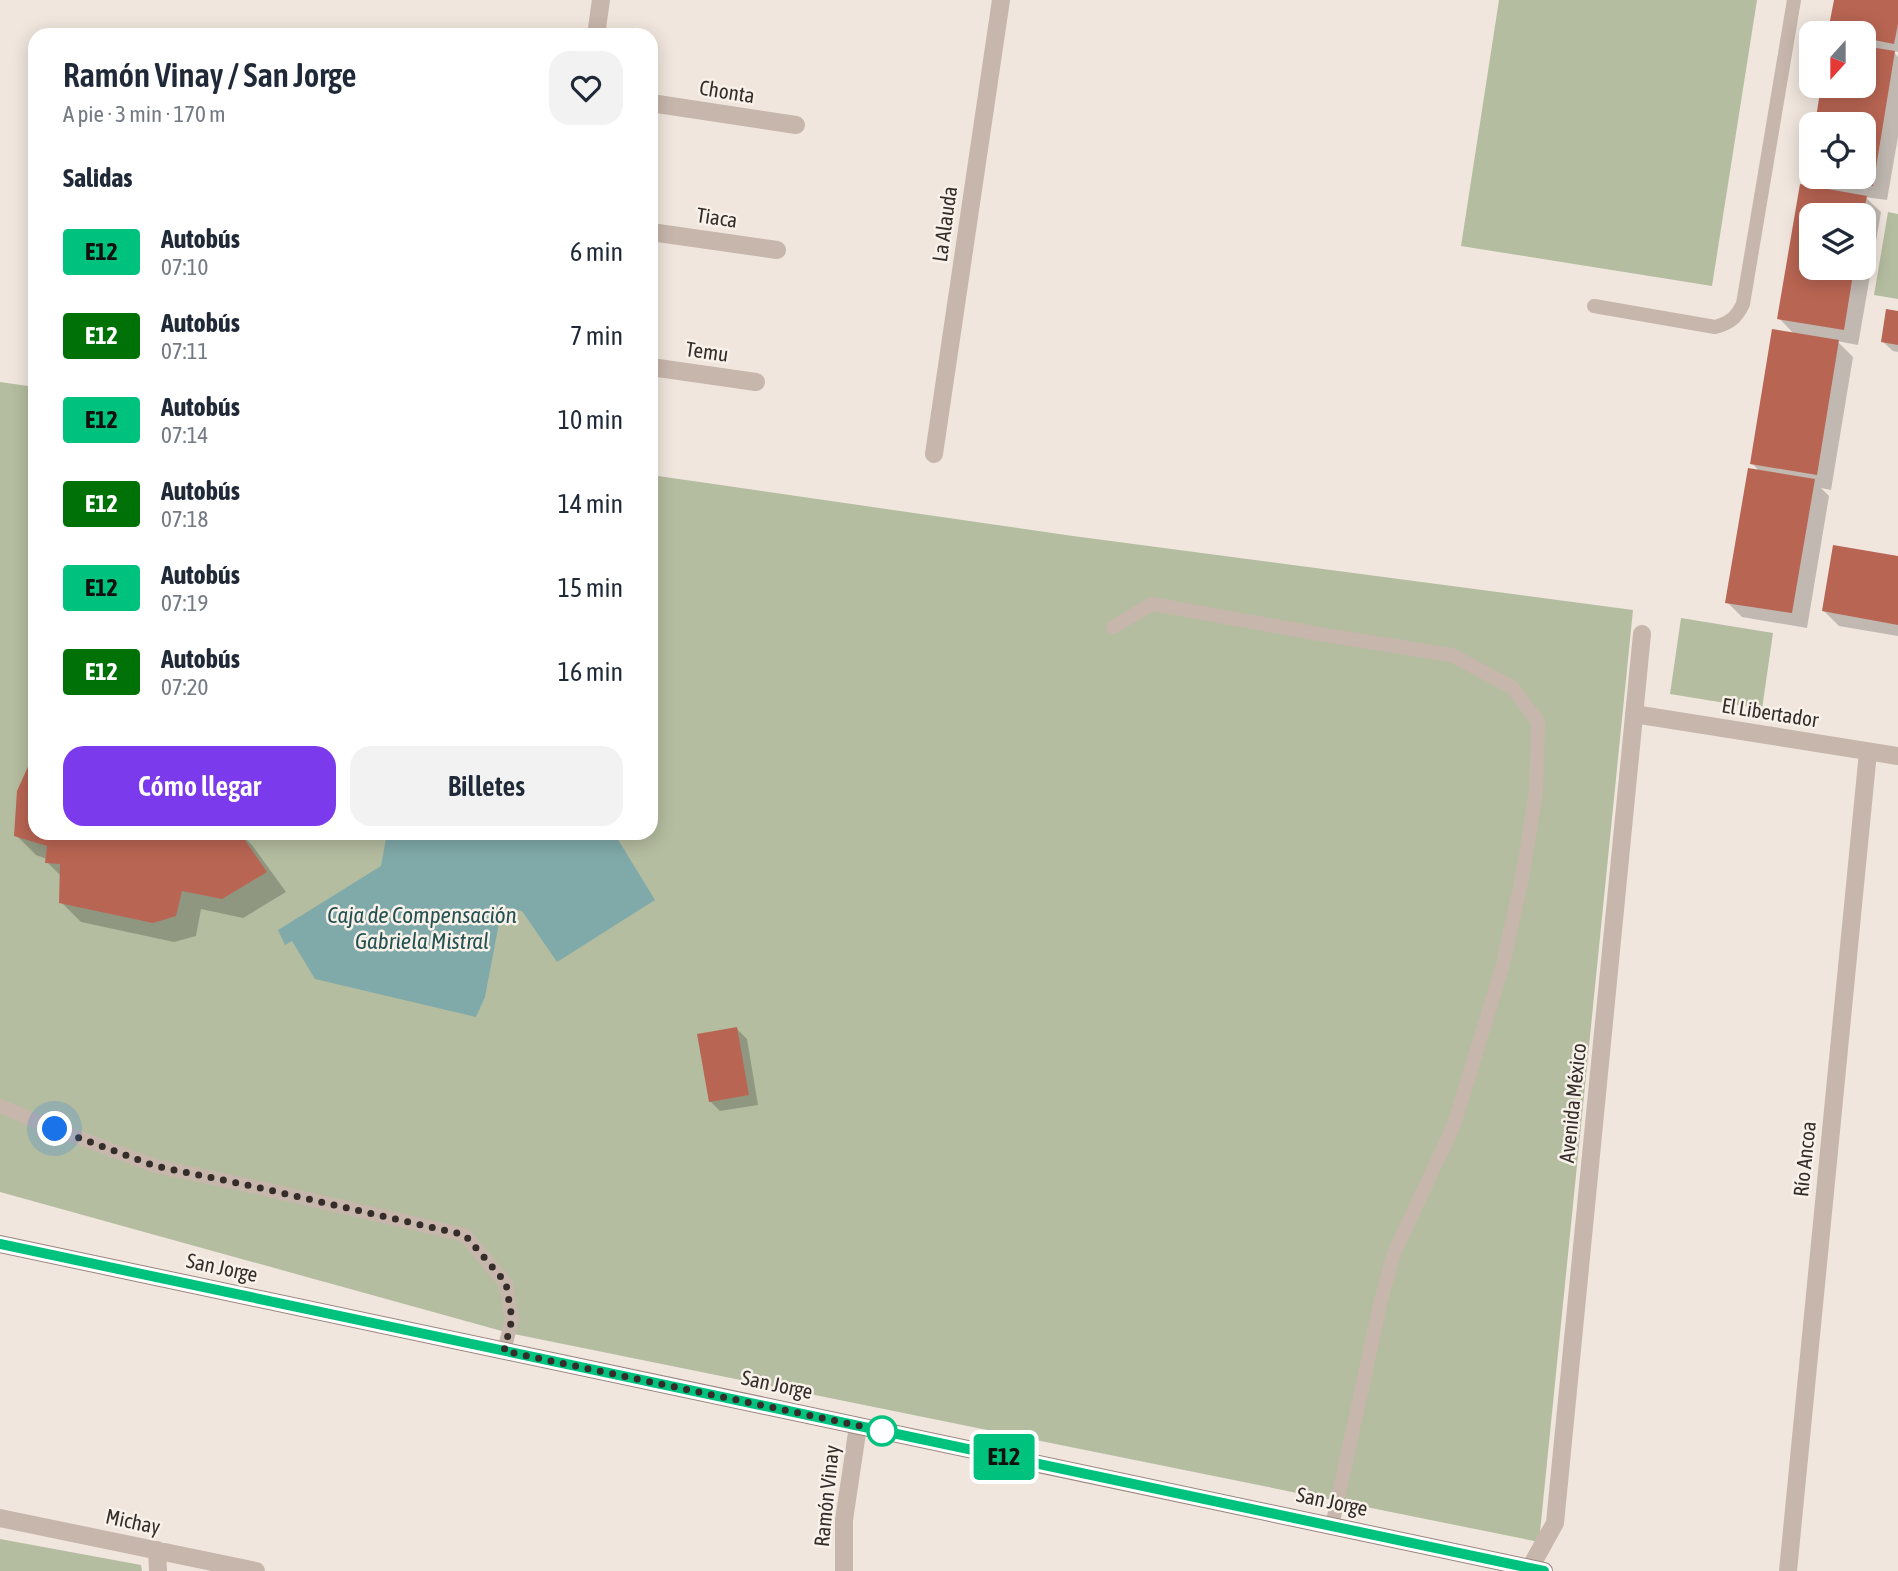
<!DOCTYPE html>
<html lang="es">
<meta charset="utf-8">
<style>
:root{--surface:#fff;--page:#f2f2f3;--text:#1f2937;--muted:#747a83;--accent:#7c3aed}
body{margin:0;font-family:"Asap Condensed",sans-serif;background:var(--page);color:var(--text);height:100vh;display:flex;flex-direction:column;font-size:26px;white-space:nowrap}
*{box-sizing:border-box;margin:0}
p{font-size:23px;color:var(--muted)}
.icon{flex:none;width:38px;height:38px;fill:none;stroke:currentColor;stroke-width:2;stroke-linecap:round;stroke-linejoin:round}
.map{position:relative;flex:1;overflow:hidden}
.side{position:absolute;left:28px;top:28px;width:630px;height:812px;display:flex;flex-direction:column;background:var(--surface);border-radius:21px;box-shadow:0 4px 18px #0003}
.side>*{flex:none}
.badge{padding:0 14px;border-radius:5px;font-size:24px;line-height:46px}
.needle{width:46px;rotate:201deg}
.controls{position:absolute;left:1799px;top:21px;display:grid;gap:14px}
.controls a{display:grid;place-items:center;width:77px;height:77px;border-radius:14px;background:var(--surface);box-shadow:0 4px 18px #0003;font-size:35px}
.you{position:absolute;width:35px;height:35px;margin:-18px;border:5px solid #fff;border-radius:50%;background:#1a73e8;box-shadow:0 0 0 10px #1a73e833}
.map>.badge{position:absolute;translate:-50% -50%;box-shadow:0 0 0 4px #fff}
h2{padding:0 35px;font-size:26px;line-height:63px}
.round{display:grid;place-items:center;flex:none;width:74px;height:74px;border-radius:21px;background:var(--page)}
.summary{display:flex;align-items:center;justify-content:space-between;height:119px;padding:0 35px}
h1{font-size:33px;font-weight:600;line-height:52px}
.action{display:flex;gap:14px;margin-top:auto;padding:14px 35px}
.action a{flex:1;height:80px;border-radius:21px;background:var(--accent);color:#fff;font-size:28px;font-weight:600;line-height:80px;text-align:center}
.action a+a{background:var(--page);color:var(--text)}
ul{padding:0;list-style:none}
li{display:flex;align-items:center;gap:21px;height:84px;padding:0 35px}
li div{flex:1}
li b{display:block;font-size:26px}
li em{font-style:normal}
li .badge{min-width:77px;font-weight:700;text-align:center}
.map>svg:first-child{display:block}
</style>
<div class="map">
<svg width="1898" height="1571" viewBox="0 0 1898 1571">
<rect width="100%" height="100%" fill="#f0e6de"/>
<path fill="#b5bda0" d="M1499 0H1757L1712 286 1461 246Z
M1888 212 1898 214V299L1874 295Z
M0 382 35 387V833H651V475L1073 536 1633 610 1539 1542 509 1333 0 1192Z
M1681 618 1773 633 1762 709 1670 694Z
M0 1539 141 1565 142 1571H0Z"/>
<path fill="#80aaa9" d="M387 833H614L655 900 557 962 522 911 502 907 485 997 476 1017 315 979 292 941 285 945 278 930 381 866Z"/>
<path fill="#0003" fill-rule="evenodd" d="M1836 0H1898V52L1893 51 1898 57V137L1887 200 1865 197 1881 212 1858 345 1837 341 1853 357 1831 490 1821 488 1829 496 1807 628 1742 617 1727 602 1760 472 1752 463 1795 335 1779 318 1801 186 1824 190 1808 174 1811 155V177H1864V124H1816L1823 86H1864V33H1832L1830 31ZM1811 215H1864V268H1811Z
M1898 313V352L1893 351 1883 342Z
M1898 558V636L1839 626 1824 611Z
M35 763V833H240L252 845 286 892 243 918 201 909 196 936 174 942 81 922 61 902 62 877 47 862V859L36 855 16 835Z
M737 1029 747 1039 758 1105 720 1111 710 1101Z"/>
<path fill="#b96553" d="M1834 0H1898V24L1894 44 1864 38V33H1837L1828 31Z
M1864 46 1895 51 1873 186 1824 178 1825 177H1864V124H1815L1821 86H1864Z
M1810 152 1811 153V176L1806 175Z
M1800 184 1867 196 1863 215H1811V268H1854L1844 330 1777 319Z
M1886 309 1898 311V345L1881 342Z
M1772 329 1839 340 1817 475 1750 464Z
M1748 468 1815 479 1792 613 1725 603Z
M1833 545 1898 556V625L1822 611Z
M31 760 35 761V833H240L267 872 222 899 182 891 176 916 153 923 59 903 60 864 45 863 47 846 14 836 17 791Z
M737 1027 749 1095 709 1102 697 1034Z"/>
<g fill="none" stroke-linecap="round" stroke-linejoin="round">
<path stroke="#c7b6ab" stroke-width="14" d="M1594 306 1715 327C1730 323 1736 318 1743 304L1794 0
M1113 627 1152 604 1325 635 1451 655 1512 687 1538 722 1536 792 1522 878 1503 964 1454 1125 1394 1253 1381 1300 1332 1526
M0 1106 55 1129 155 1166 247 1185 465 1235 506 1284 512 1319 504 1351"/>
<path stroke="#c7b6ab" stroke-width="18" d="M596 35 601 0
M651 103 796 125
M651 232 777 250
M651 367 756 382
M934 454 1001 0
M1634 714 1898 756
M0 1518 256 1571
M157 1550 158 1571
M1530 1568 1555 1523 1642 634
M844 1571V1520L858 1426
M1788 1571 1868 752"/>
<path stroke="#9a867d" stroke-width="18" d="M0 1244 1544 1571"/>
</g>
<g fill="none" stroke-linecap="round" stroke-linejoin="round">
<g stroke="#fff" stroke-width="16">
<path id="line" d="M0 1244 1544 1571"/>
</g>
<use href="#line" stroke="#00c27f" stroke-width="10"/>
<path stroke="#352d2a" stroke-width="7" stroke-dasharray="0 12.6" d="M55 1129 155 1166 247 1185 465 1235 506 1283 512 1319 504 1351 884 1431H882"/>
</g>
<circle fill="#fff" stroke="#00c27f" stroke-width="3.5" cx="882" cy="1431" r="14"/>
<g text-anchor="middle" stroke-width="5" stroke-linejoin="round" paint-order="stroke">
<g font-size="21" fill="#352d2a" stroke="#f8f1ea">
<text transform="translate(727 92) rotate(9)" y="7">Chonta</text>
<text transform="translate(717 218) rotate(8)" y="7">Tiaca</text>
<text transform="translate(945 224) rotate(-82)" y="7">La Alauda</text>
<text transform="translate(707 352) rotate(8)" y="7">Temu</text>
<text transform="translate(1770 713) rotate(9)" y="7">El Libertador</text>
<text transform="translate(1573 1103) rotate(-84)" y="7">Avenida México</text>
<text transform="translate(1805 1159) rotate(-84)" y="7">Río Ancoa</text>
<text transform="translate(222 1268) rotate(12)" y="7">San Jorge</text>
<text transform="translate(777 1385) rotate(12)" y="7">San Jorge</text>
<text transform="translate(827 1496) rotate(-84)" y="7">Ramón Vinay</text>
<text transform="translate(1332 1502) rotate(12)" y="7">San Jorge</text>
<text transform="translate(133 1522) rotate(12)" y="7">Michay</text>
</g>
<g font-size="23" font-style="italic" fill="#245252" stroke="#f8f1ea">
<text x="422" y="923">Caja de Compensación<tspan x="422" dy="26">Gabriela Mistral</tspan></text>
</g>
</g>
</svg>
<div class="controls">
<a><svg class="needle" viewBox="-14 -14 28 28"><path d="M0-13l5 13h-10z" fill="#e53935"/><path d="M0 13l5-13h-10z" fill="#747a83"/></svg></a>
<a><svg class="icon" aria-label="locate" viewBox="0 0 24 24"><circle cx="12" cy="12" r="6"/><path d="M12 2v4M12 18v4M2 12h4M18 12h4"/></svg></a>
<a><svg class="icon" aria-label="layers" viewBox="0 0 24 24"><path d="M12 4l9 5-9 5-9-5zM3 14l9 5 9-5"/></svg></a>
</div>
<div class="you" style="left:55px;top:1129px"></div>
<b class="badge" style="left:1004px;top:1457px;background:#00c27f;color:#111">E12</b>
<section class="side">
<div class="summary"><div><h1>Ramón Vinay / San Jorge</h1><p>A pie · 3 min · 170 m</p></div><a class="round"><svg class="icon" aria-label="heart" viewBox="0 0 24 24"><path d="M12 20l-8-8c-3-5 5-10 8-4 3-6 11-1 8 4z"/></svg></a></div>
<h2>Salidas</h2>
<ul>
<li><span class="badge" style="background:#00c27f;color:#111">E12</span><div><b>Autobús</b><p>07:10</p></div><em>6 min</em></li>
<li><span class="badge" style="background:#007106;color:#fff">E12</span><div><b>Autobús</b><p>07:11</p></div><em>7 min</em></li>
<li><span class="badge" style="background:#00c27f;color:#111">E12</span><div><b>Autobús</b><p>07:14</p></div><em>10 min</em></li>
<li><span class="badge" style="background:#007106;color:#fff">E12</span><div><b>Autobús</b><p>07:18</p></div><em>14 min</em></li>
<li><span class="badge" style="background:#00c27f;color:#111">E12</span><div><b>Autobús</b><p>07:19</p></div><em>15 min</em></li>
<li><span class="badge" style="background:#007106;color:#fff">E12</span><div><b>Autobús</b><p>07:20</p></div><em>16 min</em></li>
</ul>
<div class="action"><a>Cómo llegar</a><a>Billetes</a></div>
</section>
</div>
